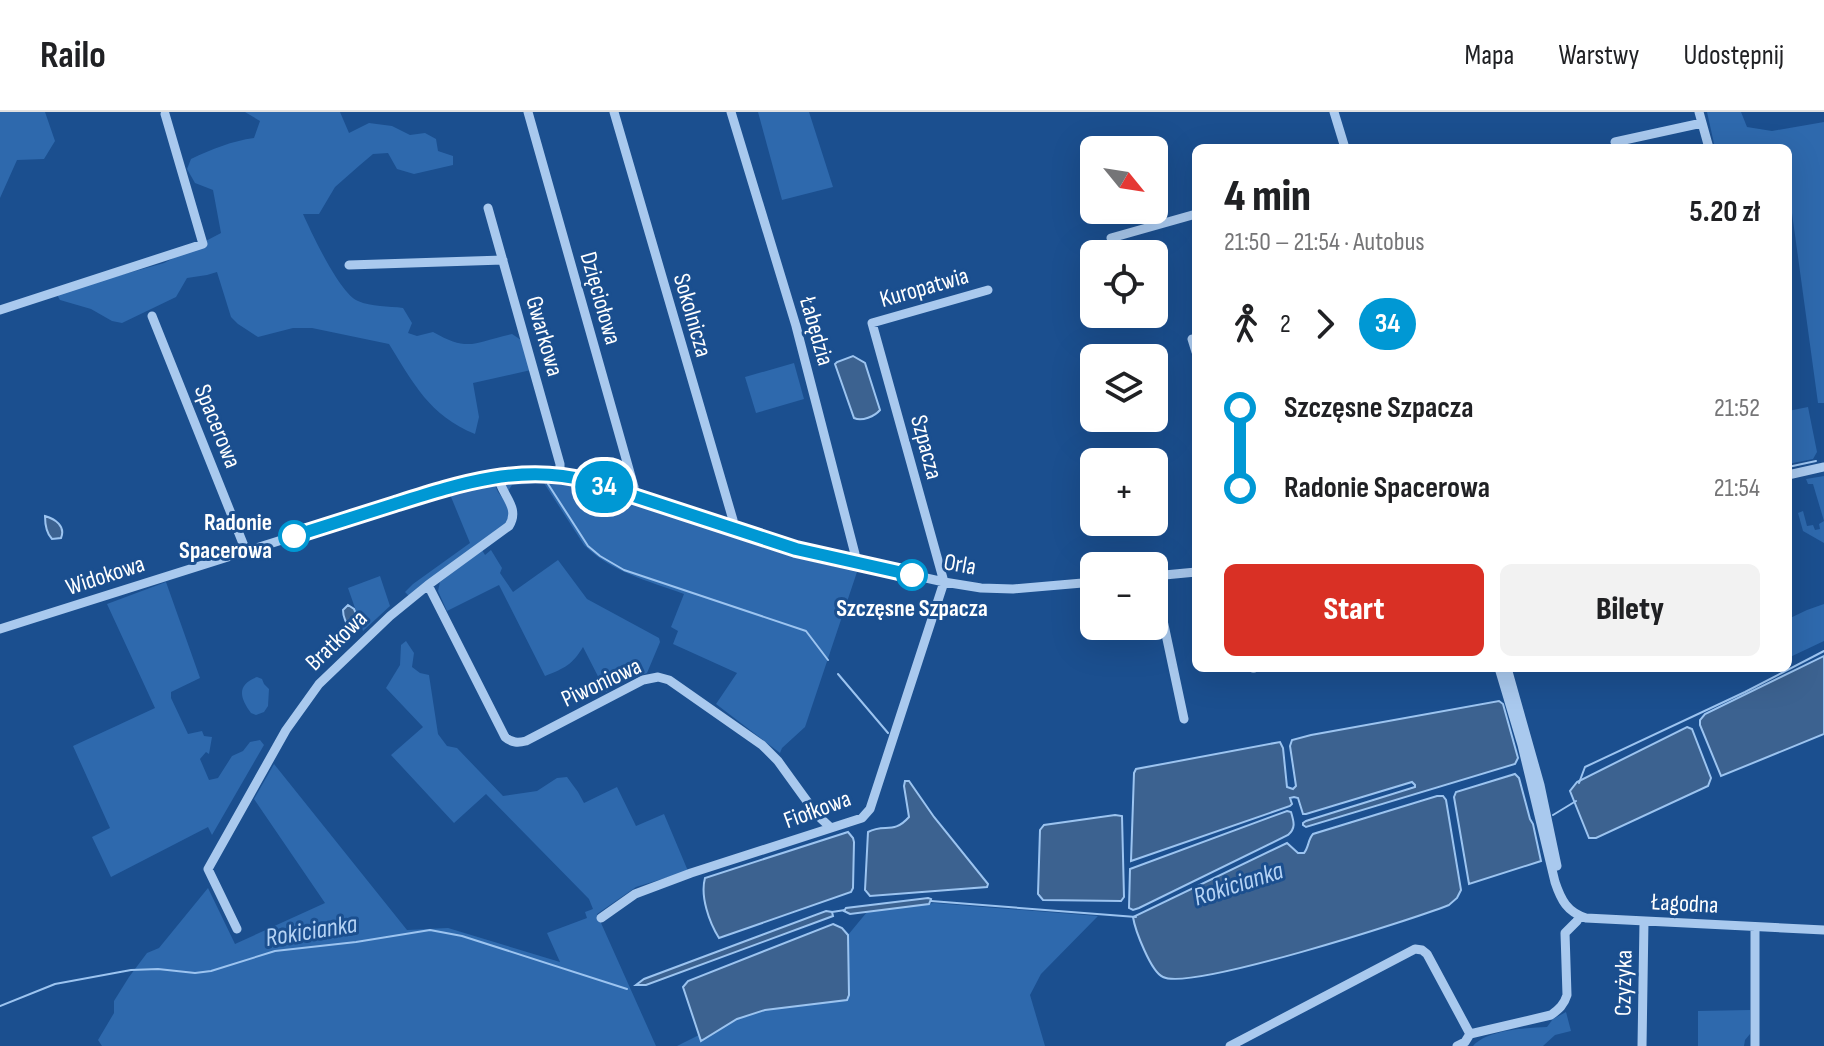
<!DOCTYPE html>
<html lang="pl">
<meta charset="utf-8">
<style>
:root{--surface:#fff;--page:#f2f2f2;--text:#202124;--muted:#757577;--line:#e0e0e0;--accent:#d93025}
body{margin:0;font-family:"Sofia Sans Condensed",sans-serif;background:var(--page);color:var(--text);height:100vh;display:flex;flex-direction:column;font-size:30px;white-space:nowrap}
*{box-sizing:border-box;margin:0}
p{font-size:26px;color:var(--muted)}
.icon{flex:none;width:44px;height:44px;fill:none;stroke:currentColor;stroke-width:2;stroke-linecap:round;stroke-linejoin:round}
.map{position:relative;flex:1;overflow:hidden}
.drawer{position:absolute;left:1192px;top:32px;width:600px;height:528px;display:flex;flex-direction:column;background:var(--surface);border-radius:12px;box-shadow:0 8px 32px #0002}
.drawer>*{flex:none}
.badge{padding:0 16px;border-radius:26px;font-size:28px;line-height:52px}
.needle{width:52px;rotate:120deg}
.controls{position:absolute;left:1080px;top:24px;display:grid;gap:16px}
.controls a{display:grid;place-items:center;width:88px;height:88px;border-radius:12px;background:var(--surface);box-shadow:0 8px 32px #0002;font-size:40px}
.map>.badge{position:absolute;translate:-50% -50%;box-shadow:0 0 0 4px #fff}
.legs{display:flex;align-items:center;gap:12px;height:88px;padding:0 32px;font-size:26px}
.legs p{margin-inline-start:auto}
.head{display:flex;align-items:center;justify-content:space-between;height:136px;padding:0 32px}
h1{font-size:44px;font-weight:800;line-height:60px}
.cta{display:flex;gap:16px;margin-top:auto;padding:16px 32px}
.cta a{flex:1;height:92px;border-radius:12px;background:var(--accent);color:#fff;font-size:32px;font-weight:800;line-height:92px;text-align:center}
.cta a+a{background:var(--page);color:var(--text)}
ul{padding:0 32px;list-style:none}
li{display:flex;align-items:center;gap:28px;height:80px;font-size:30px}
li i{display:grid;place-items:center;width:12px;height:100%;margin:0 10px;background:currentColor}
li i::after{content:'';width:20px;height:20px;margin:-10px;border:6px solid;border-radius:50%;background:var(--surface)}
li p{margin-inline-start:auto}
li:first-child i{background:linear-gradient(#0000 50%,currentColor 0)}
li:last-child i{background:linear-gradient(currentColor 50%,#0000 0)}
header{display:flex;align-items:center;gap:48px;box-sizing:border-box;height:112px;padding:0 40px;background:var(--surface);border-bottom:2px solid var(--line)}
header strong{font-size:38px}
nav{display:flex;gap:44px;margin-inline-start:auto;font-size:28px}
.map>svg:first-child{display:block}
</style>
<header>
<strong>Railo</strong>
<nav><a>Mapa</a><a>Warstwy</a><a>Udostępnij</a></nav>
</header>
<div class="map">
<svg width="1824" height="934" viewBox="0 0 1824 934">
<rect width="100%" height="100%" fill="#1b4f8f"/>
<path fill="#2e69ad" d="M0 0H45L55 29 44 47 17 48 0 86Z
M245 0H340L349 21 369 11 392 14 410 23 425 21 436 27 438 39 453 44V53L414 62 397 57 388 41 373 42 360 53 335 75 319 102H303C312 122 340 182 358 189 371 195 389 194 403 196L412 211 408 221 417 224 433 220C470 241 474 230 512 222L524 230 531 258 473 271 479 305 475 322C430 304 413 271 389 232L312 216H293L258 225 238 212 231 205 217 160 207 163 187 166 176 185 122 211 112 209 91 197 60 188 56 181 164 151 221 121 213 78 195 71 187 57 191 47C212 37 232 29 254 26L260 9Z
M758 0H809L833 75 782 88Z
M1707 0H1741L1747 15 1772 19 1824 10V291H1818L1788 72V36H1715Z
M794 251 804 287 756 301 745 265Z
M1808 295 1817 340 1813 347 1788 352V299Z
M1824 364V431L1803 419 1798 401 1803 399 1807 414 1813 413 1815 418 1820 417 1819 412 1824 409 1813 372H1808L1806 367Z
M519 366 558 369 576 373 793 445 857 460 805 615 782 636 780 641 716 592 737 561 673 532 678 519 671 515 684 482C649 469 611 460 584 433L544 371 512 373 508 379 502 371Z
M491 369 494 371 498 380 510 396V408L409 484 405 480 413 472 470 431 449 380Z
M482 438 485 443 491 438 502 456 500 461 513 480 558 448 587 487 659 526 660 530 647 561 621 570 606 580 583 535C572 553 565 556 545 564L499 473 447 499 438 479 440 470Z
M380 464 390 494 363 519 348 476Z
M166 470 200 566 171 580V586L188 622 202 619 204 624 212 625 209 642 206 640 200 647 209 668 218 666 232 644 243 639 250 630 260 628 264 633 212 723 208 715 111 765 92 725 110 716 73 634 155 596 107 492Z
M1824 492V529L1788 546V507L1807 498Z
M406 529 414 541 412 555 420 561 429 563 438 622 447 634 457 636 503 684 537 679 557 666 567 665 578 680 584 691 617 675 636 714 664 702 688 759 636 775 597 802 656 934H102L98 928 114 901V889L129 865 147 841 159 836 208 776 235 832 325 791 254 687 274 652 407 818 448 816 560 850 547 821 587 806 585 800 593 797 589 787 486 682 454 711 391 643 423 615 386 576 400 553 401 533Z
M257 565 262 567 264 572 269 577 268 594 264 600 256 603 251 601C240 586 236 573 257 565Z
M934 791 1098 804 1041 862 1030 883 1045 934H677L699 923 701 929 737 907 765 898 847 887 849 883 848 823 867 800Z
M1750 898V922L1745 928 1744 934H1698V899Z
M1566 900 1571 919 1555 923 1543 934H1473C1487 918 1526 916 1547 915L1553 907Z"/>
<path fill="#3c6290" stroke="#9cc4f0" stroke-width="2" d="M853 244 865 251 880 298C875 304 862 310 854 306L835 252 837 250Z
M45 404C55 407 66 414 61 426L52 427C46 421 45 412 45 404Z
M348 493 354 497 359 509 354 519H351C347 513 343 506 343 498Z
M1824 544V622L1721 664 1700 613V608L1705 602Z
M1499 589 1503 592 1518 646 1515 652 1306 715 1303 713V711L1306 709 1415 675V673L1412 670 1306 702H1303L1298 686 1294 685 1290 686 1292 692 1290 694 1131 749 1134 661 1136 657 1280 630 1283 636 1287 675 1293 677 1296 674 1290 634 1292 628 1311 623Z
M1687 615 1692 617 1711 666 1708 674 1596 726H1589L1570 679 1577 670Z
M1515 662 1519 666 1530 707 1533 712 1541 749 1469 772 1454 685 1456 680Z
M905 669H909L934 705 988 772 987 775 870 784 865 778 868 720C885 711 893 723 909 705L904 674Z
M1437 684H1443L1446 688 1461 778 1457 786 1449 793C1411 808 1190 879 1163 865 1151 860 1135 818 1133 805L1287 731 1298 741H1304C1309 735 1308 727 1313 722Z
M1287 699 1291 700C1294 710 1296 716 1288 723L1139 796 1133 798 1129 796 1130 757Z
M1115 703 1122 704 1124 785 1121 789 1043 788 1038 782 1040 718 1044 713Z
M848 720 853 726 854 730 853 776 851 780 719 826C709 810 700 784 705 766Z
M928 786 931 787 929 792 850 802 844 799 846 796Z
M826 799 832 800 833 804 646 873H636L644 867Z
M833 812 842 816 848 823 849 883 847 888 765 898 737 907 701 929 683 875 688 869Z"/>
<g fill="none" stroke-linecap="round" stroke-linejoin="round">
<path stroke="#9cc4f0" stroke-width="2" d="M1788 355 1816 349
M548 372 588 434 600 444 624 458 806 519 828 548
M838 562 888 621
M1579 671 1585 655 1745 580 1824 539
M1553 703 1576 689
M931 789 1136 805
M832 800 845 798
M0 894 55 872 131 858 158 857 195 861 211 859 275 839 356 830 430 818 462 824 627 877"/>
<path stroke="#a9c9ee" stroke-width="9" d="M528 0 634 375 633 384
M614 0 733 408 732 416
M731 0 796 214 855 442 854 451
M1334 0 1345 36
M1699 0 1709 36
M1615 30 1702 11
M488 96 560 352V363
M1111 126 1196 102
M349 153 503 148
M0 198 203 132 165 2
M152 204 246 439
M1192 227 1196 240
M1788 363 1824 355
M1154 464 1196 460
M1154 466 1184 607
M428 473 505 625C512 631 518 631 526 629L643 568 658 565 669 568 762 633 778 649 817 703 830 715
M0 517 421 384C472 370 522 355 574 365L796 437 944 470 981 476 1013 477 1094 470
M1253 556H1254
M1499 556 1522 633 1555 770C1561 788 1567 800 1586 806L1824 818
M1507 556 1540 673 1557 754
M601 806 635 782 691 761 862 706 870 697 944 470 872 211 988 178
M1755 815V934
M237 817 208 757 286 618 319 572 390 504 428 473 509 414C521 395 501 383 498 364
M1230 934 1415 837 1422 838 1427 842 1470 922
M1457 934 1465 930 1470 922 1551 903C1559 897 1564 893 1567 883L1565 821 1577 809 1579 804
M1642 934 1644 809"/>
</g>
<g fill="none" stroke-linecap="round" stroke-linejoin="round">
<g stroke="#fff" stroke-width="18">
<path id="line-1" d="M294 424C328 413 361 403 395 392 458 372 522 351 588 369L796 437 912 463"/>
</g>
<use href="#line-1" stroke="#0098d4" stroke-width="12"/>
</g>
<g fill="#fff" stroke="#0098d4" stroke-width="4">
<circle cx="294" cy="424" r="14"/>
<circle cx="912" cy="463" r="14"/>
</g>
<g text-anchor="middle" stroke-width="6" stroke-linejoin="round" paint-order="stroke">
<g font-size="24" fill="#fff" stroke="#1b4f8f">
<text transform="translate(924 175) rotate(-16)" y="8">Kuropatwia</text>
<text transform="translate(601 186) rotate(74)" y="8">Dzięciołowa</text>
<text transform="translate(693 203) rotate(74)" y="8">Sokolnicza</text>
<text transform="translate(817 219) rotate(74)" y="8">Łabędzia</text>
<text transform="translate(545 224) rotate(74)" y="8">Gwarkowa</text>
<text transform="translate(218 314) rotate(68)" y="8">Spacerowa</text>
<text transform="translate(927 335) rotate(75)" y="8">Szpacza</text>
<text transform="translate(960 452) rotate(10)" y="8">Orla</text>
<text transform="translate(105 463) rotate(-18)" y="8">Widokowa</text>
<text transform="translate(336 528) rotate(-44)" y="8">Bratkowa</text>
<text transform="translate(601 570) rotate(-25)" y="8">Piwoniowa</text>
<text transform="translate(817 697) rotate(-20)" y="8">Fiołkowa</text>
<text transform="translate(1685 791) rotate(3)" y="8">Łagodna</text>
<text transform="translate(1623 871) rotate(-89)" y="8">Czyżyka</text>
</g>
<g font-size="24" font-weight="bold" fill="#fff" stroke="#1b4f8f" text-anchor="end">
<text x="272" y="418">Radonie<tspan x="272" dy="28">Spacerowa</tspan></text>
<text x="912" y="504" text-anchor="middle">Szczęsne Szpacza</text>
</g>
<g font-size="26" font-style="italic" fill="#b5d3f5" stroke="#1b4f8f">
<text transform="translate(1238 771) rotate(-18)" y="9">Rokicianka</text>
<text transform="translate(311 818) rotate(-9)" y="9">Rokicianka</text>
</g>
</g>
</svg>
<div class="controls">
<a><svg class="needle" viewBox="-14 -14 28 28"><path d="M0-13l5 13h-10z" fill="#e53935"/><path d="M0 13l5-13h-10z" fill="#757577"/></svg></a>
<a><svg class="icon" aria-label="locate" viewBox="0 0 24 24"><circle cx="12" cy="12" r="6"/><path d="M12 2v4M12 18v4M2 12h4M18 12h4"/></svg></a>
<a><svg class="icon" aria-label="layers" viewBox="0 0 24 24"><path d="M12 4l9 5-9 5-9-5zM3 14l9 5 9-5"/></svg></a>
<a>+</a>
<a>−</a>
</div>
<b class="badge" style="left:604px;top:375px;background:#0098d4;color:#fff">34</b>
<section class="drawer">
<div class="head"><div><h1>4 min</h1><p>21:50 – 21:54 · Autobus</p></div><b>5.20 zł</b></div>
<div class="legs"><svg class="icon" aria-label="walk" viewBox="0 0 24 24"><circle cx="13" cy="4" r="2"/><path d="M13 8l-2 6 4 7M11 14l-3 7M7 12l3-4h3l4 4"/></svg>2<svg class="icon" aria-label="forward" viewBox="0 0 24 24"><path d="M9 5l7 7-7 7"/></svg><b class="badge" style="background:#0098d4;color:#fff">34</b></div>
<ul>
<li><i style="color:#0098d4"></i><b>Szczęsne Szpacza</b><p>21:52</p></li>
<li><i style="color:#0098d4"></i><b>Radonie Spacerowa</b><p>21:54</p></li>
</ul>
<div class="cta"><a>Start</a><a>Bilety</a></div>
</section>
</div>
